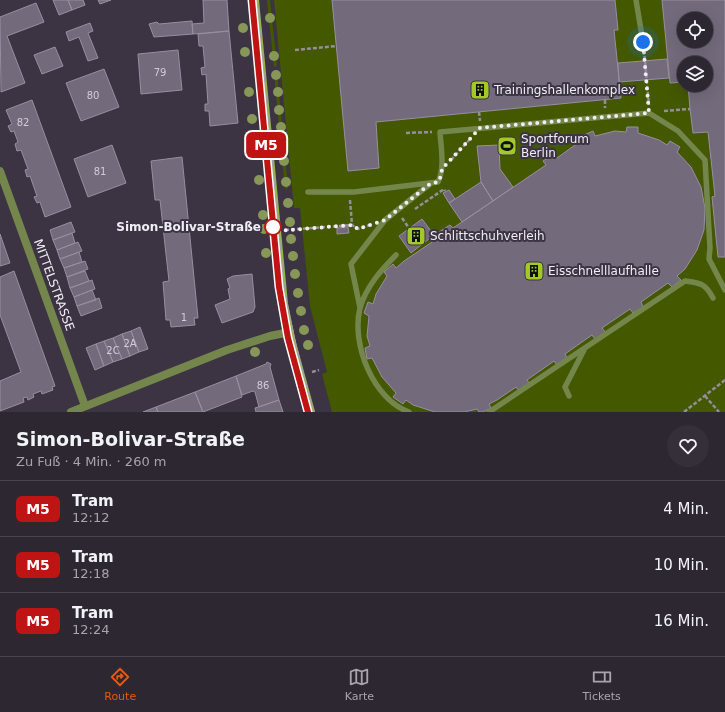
<!DOCTYPE html>
<html lang="de">
<meta charset="utf-8">
<style>
:root{--surface:#2d2732;--page:#352f3a;--text:#f1f3f6;--muted:#a7a5ac;--line:#48444d;--accent:#ea580c}
body{margin:0;font-family:"DejaVu Sans",sans-serif;background:var(--page);color:var(--text);height:100vh;display:flex;flex-direction:column;font-size:15px;white-space:nowrap}
*{box-sizing:border-box;margin:0}
p{font-size:13px;color:var(--muted)}
.icon{flex:none;width:22px;height:22px;fill:none;stroke:currentColor;stroke-width:2;stroke-linecap:round;stroke-linejoin:round}
.map{position:relative;height:412px;overflow:hidden}
.sheet{display:flex;flex-direction:column;background:var(--surface);flex:1}
.sheet>*{flex:none}
.badge{padding:0 8px;border-radius:6px;font-size:14px;line-height:26px}
.fabs{position:absolute;left:677px;top:12px;display:grid;gap:8px}
.fabs a{display:grid;place-items:center;width:36px;height:36px;border-radius:50%;background:var(--surface);box-shadow:0 4px 16px #0002,0 0 0 1px var(--line);font-size:20px}
.you{position:absolute;width:20px;height:20px;margin:-10px;border:3px solid #fff;border-radius:50%;background:#1a73e8;box-shadow:0 0 0 6px #1a73e833}
.map>.badge{position:absolute;translate:-50% -50%;box-shadow:0 0 0 2px #fff}
.round{display:grid;place-items:center;flex:none;width:42px;height:42px;border-radius:21px;background:var(--page)}
.overview{display:flex;align-items:center;justify-content:space-between;height:68px;padding:0 16px}
h1{font-size:19px;font-weight:600;line-height:30px}
ul{padding:0;list-style:none}
li{display:flex;align-items:center;gap:12px;height:56px;padding:0 16px;border-top:1px solid var(--line)}
li div{flex:1}
li b{display:block;font-size:15px}
li em{font-style:normal}
li .badge{min-width:44px;font-weight:700;text-align:center}
.menu{display:flex;justify-content:space-around;align-items:center;height:56px;border-top:1px solid var(--line);background:var(--surface);font-size:11px;color:var(--muted)}
.menu a{display:grid;justify-items:center;gap:2px}
.menu .on{color:var(--accent)}
.map>svg:first-child{display:block}
</style>
<div class="map">
<svg width="725" height="412" viewBox="0 0 725 412">
<rect width="100%" height="100%" fill="#3c3443"/>
<path fill="#445800" fill-rule="evenodd" d="M267 0H270L277 66 274 67Z
M274 0H725V412H332L322 374 327 372 310 306 300 208H294ZM684 19H706V41H684ZM684 63H706V85H684Z
M277 72 288 188 285 189 274 73Z"/>
<path fill="#736a7b" stroke="#988ea0" fill-rule="evenodd" d="M53 0H68L72 10 59 15Z
M68 0H83L85 5 72 10Z
M98 0H111L100 4Z
M203 0H227L229 31 193 34 192 24 204 23Z
M332 0H615L618 30H614L621 98 376 122 379 168 348 171Z
M662 0H725V257H718L712 197 715 196 708 132 693 133 690 109 688 85H706V63H684V82L670 83ZM684 19H706V41H684Z
M36 3 44 22 7 36 25 83 1 92 0 17Z
M192 21 193 34 154 37 149 24 157 22 159 24Z
M90 23 93 31 88 33 98 58 88 61 79 37 69 41 66 32Z
M229 31 238 123 210 126 209 111H205V104H208L206 74 202 75 201 68 205 67 203 46H199L198 34Z
M55 47 63 66 42 74 34 55Z
M178 50 182 90 141 94 138 54Z
M667 59 669 78 619 82 618 63Z
M104 69 119 107 81 121 66 83Z
M32 100 71 207 45 217 40 202 37 203 34 197 37 196 30 176 27 177 25 170 28 169 21 150 17 151 15 144 18 142 14 131 11 132 8 126 12 124 6 110Z
M627 127H638V133L659 140 667 145 670 141 680 147 677 152 691 167 701 187 705 208 704 230 697 250 685 269 677 276 681 280 672 287 668 283 641 302 643 307 633 313 630 309 602 328 606 333 595 339 592 335 565 354 567 358 557 365 554 361 527 380 530 384 519 391 516 387 497 400 489 404 491 408 483 412H479L477 409 464 412H435L413 405 406 400 403 404 393 397 396 393 382 377 372 358 367 359 365 348 370 346 367 336 369 316 364 313 368 302 373 304 376 294 387 276 384 272 393 264 396 268 404 261 441 236 439 232 450 225 453 228 546 165 543 161 554 154 557 158 575 145 584 141 582 136 593 131 595 136 615 131 626 132Z
M112 145 126 183 88 197 74 159Z
M499 145 500 169 513 187 493 201 481 182 477 146Z
M182 157 198 318H194L195 325 171 327 170 320H166L163 282 169 281 160 200H155L151 161Z
M481 182 493 201 462 222 449 203Z
M449 190 455 199 449 203 443 193Z
M422 219 434 235 411 253 399 236Z
M71 222 75 232 53 240 50 230Z
M348 227 349 233 337 234V228Z
M72 233 75 243 57 250 53 240Z
M0 234 10 263 0 266Z
M78 242 82 251 60 259 57 250Z
M79 252 82 262 64 268 60 259Z
M85 261 88 269 67 277 64 268Z
M14 271 55 386 52 387 53 390 42 394 41 391 33 394 34 397 28 400 27 397 23 398 24 402 0 411V381L21 372 0 315V277Z
M85 271 89 281 70 288 67 277Z
M252 274 255 307 253 312 222 323 215 305 230 299 228 289 230 288 227 279 233 276Z
M92 280 95 289 74 297 70 288Z
M92 290 96 300 77 306 74 297Z
M99 298 102 308 81 316 77 306Z
M140 327 148 349 139 352 131 331Z
M131 331 139 352 130 356 122 334Z
M122 334 130 356 122 359 113 338Z
M113 338 122 359 113 362 104 341Z
M104 341 113 362 104 366 96 344Z
M96 344 104 366 95 370 86 348Z
M267 362 271 364 270 367 279 400 259 407 255 392 253 391 242 395 236 376 266 364Z
M236 376 242 397 203 412 195 392Z
M195 392 203 412H158L156 407Z
M279 400 283 412H256L255 408Z
M156 407 158 412H143Z"/>
<g fill="none" stroke-linecap="round" stroke-linejoin="round">
<path stroke="#958e9b" stroke-width="2.5" stroke-dasharray="4 2" stroke-linecap="butt" d="M295 50 337 46
M644 50 649 105
M605 100V108
M664 111 690 109
M479 112 480 121
M406 133 432 132
M451 160 471 138
M350 200 352 225
M415 209 444 189 445 191
M402 218 409 228
M285 230 352 225 358 229 370 225
M312 372 319 370
M705 396 719 412
M684 412 725 380"/>
<path stroke="#74864c" stroke-width="5.5" d="M636 0 643 42
M308 192H354L438 182C445 168 441 148 440 132L649 113 678 131 705 160 710 248 709 259 725 290
M396 255C381 270 366 287 360 308 351 344 373 399 409 412
M360 308 351 264 385 220 430 184
M569 396 565 387 584 350
M489 412 685 281C700 283 705 283 713 298"/>
<path stroke="#74864c" stroke-width="8" d="M0 171 85 406"/>
<path stroke="#74864c" stroke-width="8" d="M71 412 227 350 270 336 290 332"/>
<path stroke="#95b251" stroke-width="8" d="M255 0 284 304 292 343 311 412"/>
<path stroke="#a49eaa" stroke-width="1" d="M257 0 284 285C291 328 302 370 314 412
M281 305 288 337 298 377"/>
</g>
<g fill="#869758">
<circle cx="270" cy="18" r="5"/>
<circle cx="243" cy="28" r="5"/>
<circle cx="245" cy="52" r="5"/>
<circle cx="274" cy="56" r="5"/>
<circle cx="276" cy="75" r="5"/>
<circle cx="249" cy="92" r="5"/>
<circle cx="278" cy="92" r="5"/>
<circle cx="279" cy="110" r="5"/>
<circle cx="252" cy="119" r="5"/>
<circle cx="281" cy="127" r="5"/>
<circle cx="282" cy="144" r="5"/>
<circle cx="256" cy="152" r="5"/>
<circle cx="284" cy="161" r="5"/>
<circle cx="259" cy="180" r="5"/>
<circle cx="286" cy="182" r="5"/>
<circle cx="288" cy="203" r="5"/>
<circle cx="263" cy="215" r="5"/>
<circle cx="290" cy="222" r="5"/>
<circle cx="264" cy="229" r="5"/>
<circle cx="291" cy="239" r="5"/>
<circle cx="266" cy="253" r="5"/>
<circle cx="293" cy="256" r="5"/>
<circle cx="295" cy="274" r="5"/>
<circle cx="298" cy="293" r="5"/>
<circle cx="301" cy="311" r="5"/>
<circle cx="304" cy="330" r="5"/>
<circle cx="308" cy="345" r="5"/>
<circle cx="255" cy="352" r="5"/>
</g>
<g fill="none" stroke-linecap="round" stroke-linejoin="round">
<g stroke="#fff" stroke-width="9">
<path id="line" d="M252 0 279 287 288 338 308 412"/>
</g>
<use href="#line" stroke="#be1414" stroke-width="6"/>
<path stroke="#f1ecf6" stroke-width="4" stroke-dasharray="0 7.2" d="M273 227 277 231 352 225 358 229 385 220 430 184 438 182 441 176 442 169 480 128 649 113 643 42"/>
</g>
<defs>
<g id="building-square" transform="scale(1)"><rect x="-9" y="-9" width="18" height="18" rx="4" fill="#a2c928" stroke="#3c3443"/><path d="M-4-6H4V6H1V3H-1V6H-4ZM-2.5-4.3h1.7v1.8h-1.7ZM.8-4.3h1.7v1.8H.8ZM-2.5-1h1.7V.8h-1.7ZM.8-1h1.7V.8H.8Z" fill="#111"/></g>
<g id="stadium-square" transform="scale(1)"><rect x="-9" y="-9" width="18" height="18" rx="4" fill="#a2c928" stroke="#3c3443"/><path d="M0-5a6.5 5 0 1 0 0 10a6.5 5 0 1 0 0-10ZM-3.5-1.8h7v3.6h-7Z" fill="#111"/></g>
</defs>
<g fill-rule="evenodd">
<use href="#building-square" x="480" y="90"/>
<use href="#stadium-square" x="507" y="146"/>
<use href="#building-square" x="416" y="236"/>
<use href="#building-square" x="534" y="271"/>
</g>
<circle fill="#fff" stroke="#be1414" stroke-width="2" cx="273" cy="227" r="8"/>
<g text-anchor="middle" stroke-width="4" stroke-linejoin="round" paint-order="stroke">
<g font-size="10" fill="#d2ccd7">
<text x="160" y="76">79</text>
<text x="93" y="99">80</text>
<text x="23" y="126">82</text>
<text x="100" y="175">81</text>
<text x="184" y="321">1</text>
<text x="130" y="347">2A</text>
<text x="113" y="354">2C</text>
<text x="263" y="389">86</text>
</g>
<g font-size="12" fill="#f1ecf6" stroke="#3c3443" text-anchor="start">
<text x="494" y="94">Trainingshallenkomplex</text>
<text x="521" y="143">Sportforum<tspan x="521" dy="14">Berlin</tspan></text>
<text x="430" y="240">Schlittschuhverleih</text>
<text x="548" y="275">Eisschnelllaufhalle</text>
</g>
<g font-size="12" font-weight="bold" fill="#f1ecf6" stroke="#3c3443" text-anchor="end">
<text x="261" y="231">Simon-Bolivar-Straße</text>
</g>
<g font-size="12" fill="#f1ecf6" stroke="#3c3443">
<text transform="translate(54 285) rotate(70)" y="4">MITTELSTRASSE</text>
</g>
</g>
</svg>
<div class="fabs">
<a><svg class="icon" aria-label="locate" viewBox="0 0 24 24"><circle cx="12" cy="12" r="6"/><path d="M12 2v4M12 18v4M2 12h4M18 12h4"/></svg></a>
<a><svg class="icon" aria-label="layers" viewBox="0 0 24 24"><path d="M12 4l9 5-9 5-9-5zM3 14l9 5 9-5"/></svg></a>
</div>
<div class="you" style="left:643px;top:42px"></div>
<b class="badge" style="left:266px;top:145px;background:#be1414;color:#fff">M5</b>
</div>
<section class="sheet">
<div class="overview"><div><h1>Simon-Bolivar-Straße</h1><p>Zu Fuß · 4 Min. · 260 m</p></div><a class="round"><svg class="icon" aria-label="heart" viewBox="0 0 24 24"><path d="M12 20l-8-8c-3-5 5-10 8-4 3-6 11-1 8 4z"/></svg></a></div>
<ul>
<li><span class="badge" style="background:#be1414;color:#fff">M5</span><div><b>Tram</b><p>12:12</p></div><em>4 Min.</em></li>
<li><span class="badge" style="background:#be1414;color:#fff">M5</span><div><b>Tram</b><p>12:18</p></div><em>10 Min.</em></li>
<li><span class="badge" style="background:#be1414;color:#fff">M5</span><div><b>Tram</b><p>12:24</p></div><em>16 Min.</em></li>
</ul>
</section>
<nav class="menu">
<a class="on"><svg class="icon" aria-label="directions" viewBox="0 0 24 24"><path d="M12 3l9 9-9 9-9-9zM9 14v-3h6M13 9l2 2-2 2"/></svg>Route</a>
<a><svg class="icon" aria-label="map" viewBox="0 0 24 24"><path d="M3 6l6-2 6 2 6-2v14l-6 2-6-2-6 2zM9 4v14M15 6v14"/></svg>Karte</a>
<a><svg class="icon" aria-label="tickets" viewBox="0 0 24 24"><path d="M3 7h18v10H3zM15 7v10"/></svg>Tickets</a>
</nav>
